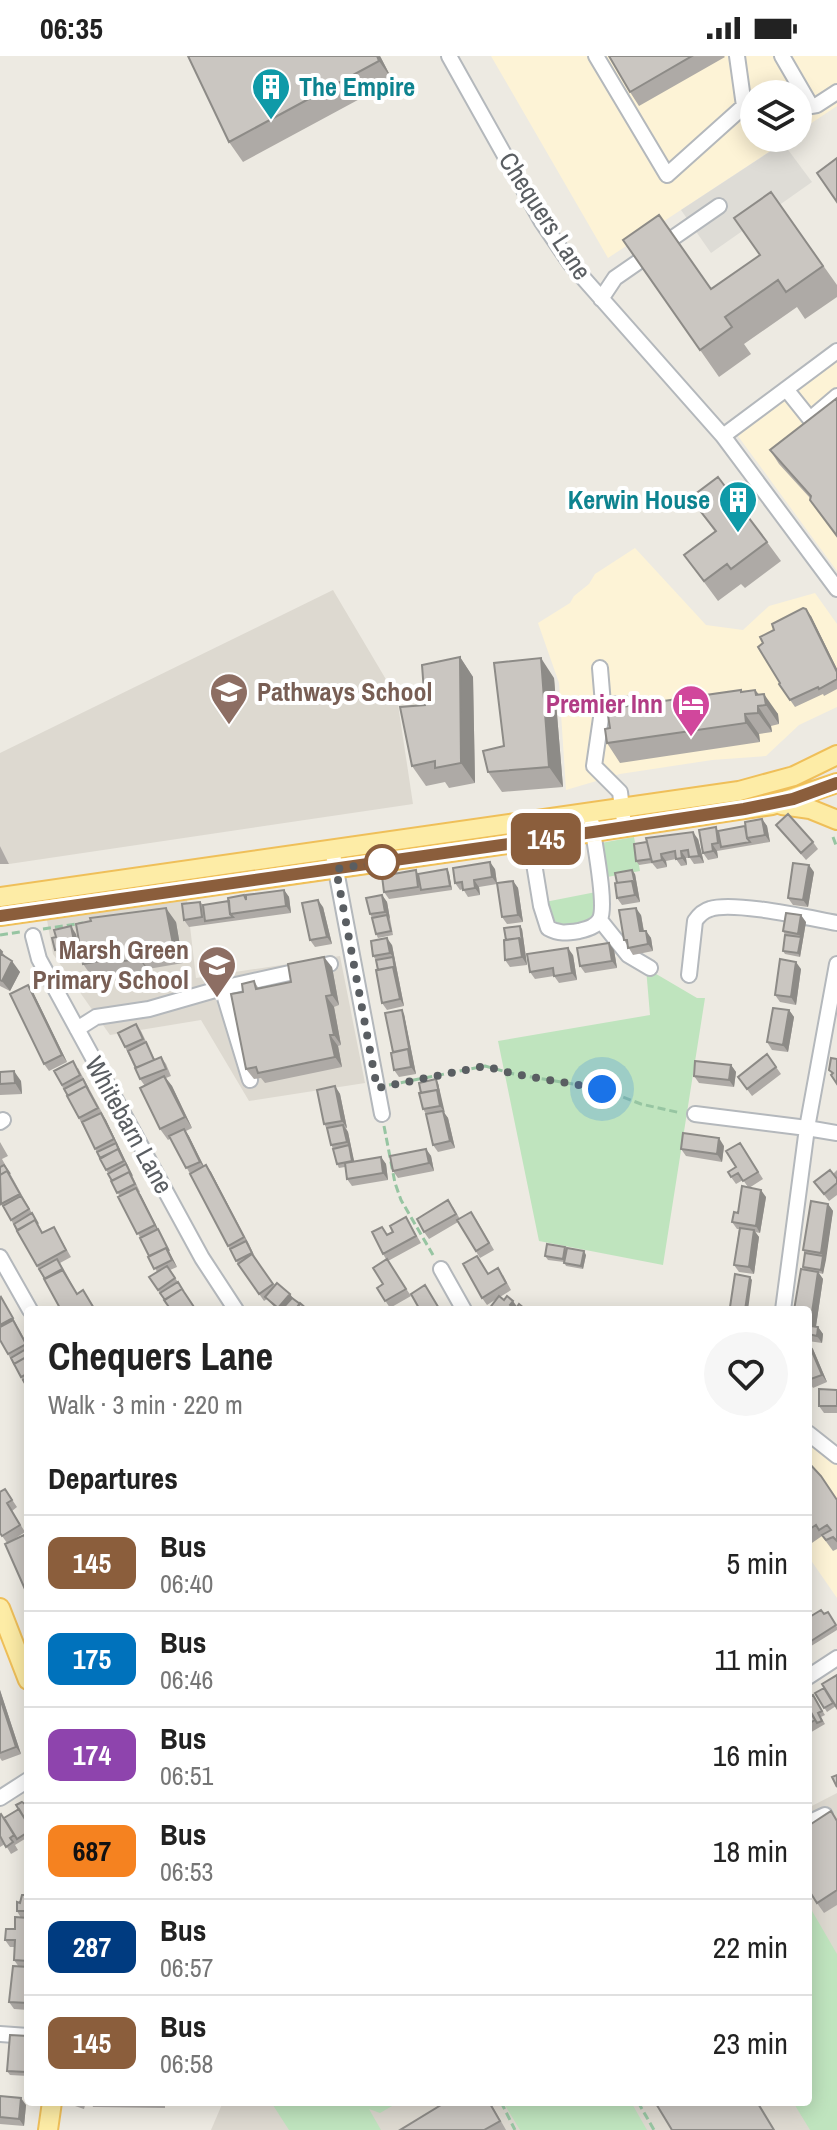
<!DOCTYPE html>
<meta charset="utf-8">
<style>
:root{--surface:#fff;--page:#f6f6f6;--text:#222;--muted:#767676;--line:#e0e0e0}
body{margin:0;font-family:"Archivo Narrow",sans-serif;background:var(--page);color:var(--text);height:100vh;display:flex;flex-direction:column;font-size:30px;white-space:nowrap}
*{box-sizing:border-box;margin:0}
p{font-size:26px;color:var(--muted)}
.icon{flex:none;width:44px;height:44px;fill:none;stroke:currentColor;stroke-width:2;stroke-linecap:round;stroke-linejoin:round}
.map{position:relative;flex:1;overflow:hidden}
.details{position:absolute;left:24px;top:1250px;width:788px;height:800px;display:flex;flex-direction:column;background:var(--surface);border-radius:8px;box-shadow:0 4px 20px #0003}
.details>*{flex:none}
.badge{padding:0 16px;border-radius:12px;font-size:28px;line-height:52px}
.buttons{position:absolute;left:740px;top:24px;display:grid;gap:16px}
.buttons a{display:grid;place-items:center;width:72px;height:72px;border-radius:50%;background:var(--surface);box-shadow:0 4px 20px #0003;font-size:40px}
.you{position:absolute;width:40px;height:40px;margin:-20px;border:6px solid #fff;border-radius:50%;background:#1a73e8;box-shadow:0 0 0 12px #1a73e833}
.map>.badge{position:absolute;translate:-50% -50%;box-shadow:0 0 0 4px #fff}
h2{padding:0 24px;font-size:30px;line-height:72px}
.round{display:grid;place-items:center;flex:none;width:84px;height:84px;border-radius:42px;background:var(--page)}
.head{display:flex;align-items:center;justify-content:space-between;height:136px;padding:0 24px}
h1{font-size:38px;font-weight:700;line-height:60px}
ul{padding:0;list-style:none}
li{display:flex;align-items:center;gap:24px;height:96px;padding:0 24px;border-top:2px solid var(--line)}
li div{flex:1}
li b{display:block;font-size:30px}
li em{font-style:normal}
li .badge{min-width:88px;font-weight:700;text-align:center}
.status{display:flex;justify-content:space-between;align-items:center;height:56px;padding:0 40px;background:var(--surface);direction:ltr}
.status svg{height:22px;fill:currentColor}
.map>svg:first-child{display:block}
</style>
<div class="status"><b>06:35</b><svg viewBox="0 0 49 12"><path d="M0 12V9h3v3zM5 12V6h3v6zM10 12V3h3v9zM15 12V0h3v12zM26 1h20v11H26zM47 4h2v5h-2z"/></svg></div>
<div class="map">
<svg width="837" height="2074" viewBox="0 0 837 2074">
<rect width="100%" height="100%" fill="#edeae2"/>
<path fill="#fdf3d6" d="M491 0H837V50L798 76V38H754V82H790L608 202Z
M837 292V515L732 372Z
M635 492 706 569 743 574 769 550 815 537 837 568V651L799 669 766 700 712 704 620 718 566 734 559 627 538 567 570 547 574 540 589 528 595 518Z
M808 1377 837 1400V1542L808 1500Z"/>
<path fill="#dedcd6" d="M783 87 812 126 711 197 681 154Z"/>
<path fill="#ddd9d0" d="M333 534 397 642 413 748 9 808 0 790V697Z
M187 844 196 922 340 900 365 1027 249 1045 201 964 110 979 53 898 47 864Z
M837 1737V2074H211L223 2046H808V1752Z"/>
<path fill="#bfe4be" d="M634 781 640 815 607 821 601 787Z
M596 836 597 855C583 870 567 875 550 862L545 846Z
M646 912 697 942H705L663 1209 539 1185 498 985 650 959Z
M808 1848 837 1898V2074H810L793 2046H808Z
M271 2046H399L380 2057 369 2053 381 2074H289Z
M503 2046H631L647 2074H520Z"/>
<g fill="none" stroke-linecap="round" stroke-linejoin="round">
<g stroke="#b4b8bc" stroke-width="18">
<path id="minor" d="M449 0 542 166 570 207 723 380 837 533
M596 0 667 119 744 50 737 0
M782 0 811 50 817 49 837 36
M601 243 615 222 719 150
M786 333 810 363 837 340
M723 380 837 295
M600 612 603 648 594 710 620 736 623 760
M603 648 646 649
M529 777 541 850 548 872C559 878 566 877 579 875 587 873 596 871 600 863 607 848 594 787 592 768
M332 793 382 1058
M600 864 628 899 650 912
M33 880 39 903 202 1202 236 1254
M689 919 695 865C699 859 703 855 710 853 734 845 809 862 837 867
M222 932 250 1024
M77 973 96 961 149 953 222 932 330 908
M695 1058 807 1072 837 1077
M0 1066 3 1064
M0 1201 30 1254
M441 1213 464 1254
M783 1254 807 1072 837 908
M808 1377 837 1400
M808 1621 837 1602
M0 1742 28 1724
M808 1767 825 1759
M0 1978 28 1980"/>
</g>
<g stroke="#efbf59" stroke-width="22">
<path id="major" d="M782 749 810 753 837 764
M0 841 739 735 794 720 837 699
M0 860 593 776 772 749 837 727
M0 1552 28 1624
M48 2074 52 2046"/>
</g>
<path stroke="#97c5a2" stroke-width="3" stroke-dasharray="8 4" stroke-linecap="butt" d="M833 781 837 792
M43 873 83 867
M0 879 20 876
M389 1029 485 1010 514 1018 602 1033 641 1048 681 1057
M384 1070 395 1127 401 1144 433 1199
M501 2046 515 2074
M638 2046 654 2074"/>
<use href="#minor" stroke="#fff" stroke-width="14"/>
<use href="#major" stroke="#fdeca6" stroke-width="18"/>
</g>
<path fill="#aeaaa6" d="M380 0 393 25 243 106 229 86Z
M609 0H724L725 1 639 50 630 36Z
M771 136 837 229V241L805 263 797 251 744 288 751 298 719 321 623 184 711 233 760 199Z
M837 342 810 442 779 408 770 394Z
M690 442 767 486 781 505 745 532 741 528 718 545 684 499 715 476Z
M811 560 837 613V633L824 640 823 638 795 651 779 628 780 627Z
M460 601 473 621 475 727 449 732 445 726 426 730 412 710 425 649Z
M554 622 563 731 502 736 488 716 504 690Z
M755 634 778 658 779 668 771 670 772 676 759 678 760 686 620 707 607 687 742 636Z
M762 763 767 770 770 786 717 795 718 802 708 804 703 797 716 771 718 775 745 770Z
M776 769 813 786 818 793 806 804Z
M698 783 704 807 694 808 690 802H686L687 809 681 810 676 803 666 805 667 811 657 813 652 807 639 809 636 805Z
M0 790 9 808H0Z
M447 813 449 817 452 834 389 843 384 836 416 814 418 818Z
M495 813 497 827 513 825 518 832 523 866 507 868 502 861 497 828 479 831 480 839 468 841 463 833 460 834 455 827Z
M814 816 808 851 793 849 788 842Z
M635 818 640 846 622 849 617 842Z
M284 834 289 841 291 857 189 871 184 864 200 846 203 849 246 842Z
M382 839 387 846 393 879 378 882 376 878 372 862 370 858Z
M323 851 332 888 315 891 310 884Z
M641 859 644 875H646L651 882 653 895 633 899 624 884Z
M176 866 183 907 148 913 149 916 126 920 124 916 93 922 83 908Z
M806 866 800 901 785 898 783 895 785 879 783 875Z
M522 873 527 909 510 911 505 904Z
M76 878 80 897 60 902 55 894Z
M392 889 404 950 387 954 382 947 376 904 373 900Z
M0 894 20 916 10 935 0 930Z
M614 894 617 912 585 917 580 910Z
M573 899 577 924 559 927 554 920 535 923 530 916Z
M332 911 339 949 334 951 341 989 338 990 342 1011 265 1027 261 1022 254 1023 246 1013 243 936 254 925 259 933 291 926Z
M801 913 796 949 780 946 775 939Z
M28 929 33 936 67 1006 49 1015 44 1008Z
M789 954 794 961 788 996 772 994 767 986Z
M404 958 416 1018 399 1021 394 1014 393 996Z
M136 968 141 975 155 1004 161 1001 166 1008 171 1020 166 1022 172 1030 192 1072 186 1075 204 1110 206 1109 211 1116 249 1188 255 1201H254L274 1230 290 1238 292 1242 308 1254H277L267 1243 264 1245 236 1205 171 1082 168 1084 160 1073 145 1030 140 1023 125 991Z
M767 998 781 1018 752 1040 738 1021Z
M731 1009 736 1016 734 1031 699 1027 694 1020Z
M78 1012 106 1064 140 1136H139L177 1211 170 1214 196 1254H171L149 1221 157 1216 112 1125 54 1015Z
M0 1016 21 1025 22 1038 0 1039Z
M438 1027 444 1057 448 1062 455 1092 438 1096 433 1089 426 1058 423 1053Z
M335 1030 340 1038 347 1072H346L348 1076 354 1106 381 1101 386 1108 388 1124 352 1130 347 1123 345 1111 339 1112 337 1108 327 1073 324 1068Z
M0 1086 8 1100 2 1103 43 1177 54 1171 71 1201 60 1207 66 1217 77 1238 83 1234 96 1254H61L17 1174 0 1146Z
M740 1087 763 1123 749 1132 766 1141 760 1177 755 1176 759 1181 754 1218 739 1216 734 1209 739 1173H737L732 1166 738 1157 748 1131 743 1124 736 1128 731 1121 736 1111Z
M724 1090 722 1106 686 1100 681 1093Z
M426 1093 431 1100 434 1115 398 1122 393 1115Z
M837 1114V1139L829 1145 814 1126 833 1118Z
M828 1148 833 1155 823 1218 819 1217 823 1223 816 1270 818 1271 823 1278 822 1287 808 1285V1254L804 1214 803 1211 805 1197 803 1194Z
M453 1151 460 1163H476L494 1194 480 1202 458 1166 429 1183 424 1176Z
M406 1161 421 1187 388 1205 411 1240 390 1252 377 1232 383 1228 386 1203 383 1198 388 1179 393 1176Z
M586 1199 583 1213 566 1210 564 1206 548 1204 545 1200Z
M482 1207 488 1218 503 1219 511 1234 500 1241 517 1251 519 1248 526 1254H489L498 1242 487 1249 482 1242Z
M0 1239 28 1289V1334L0 1284Z
M808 1286 813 1293 827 1326 813 1332 808 1324Z
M837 1334V1357H824L819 1350Z
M808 1406 837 1443V1493L833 1495 822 1480 809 1489 808 1487Z
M5 1433 17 1451 12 1455 25 1476 10 1486 24 1479 28 1485V1540L7 1487 0 1477Z
M828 1556 837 1571V1574L808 1592V1562Z
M824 1632 836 1650 827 1656 815 1637Z
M0 1634 21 1698 2 1705 0 1702Z
M813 1639 825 1659 821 1661 825 1668 808 1678V1642Z
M28 1746V1781L15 1789 18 1794 11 1798 5 1788 0 1791V1759L4 1762Z
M837 1763V1849L824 1857 817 1847Z
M28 1839V1954L14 1953 9 1946 19 1911 14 1904 15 1891H10L5 1884 15 1873 21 1862 17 1855 20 1847Z
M28 1980V2020L10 2019 7 2015Z
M0 2040 26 2049 24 2070 0 2068Z
M86 2046 84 2053 75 2050 73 2047Z
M91 2046H165V2052L93 2051Z
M170 2046H192V2047H171Z
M490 2046 506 2074H400Z"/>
<path fill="#8d8b87" d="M377 0H380L393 25 379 5Z
M806 553 811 560 837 613V616Z
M460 601 473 621 475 727 461 707Z
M541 602 554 622 563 731 549 711Z
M755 634 766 648 764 638 778 658 779 668 766 649 756 639Z
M758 650 771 670 772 676 758 657Z
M745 658 759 678 760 686 746 667Z
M762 763 767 770 770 786 765 779Z
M693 776 698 783 704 807 699 800Z
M712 788 717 795 718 802 713 795Z
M681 795 686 802 687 809 682 802Z
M661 798 666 805 667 811 662 804Z
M490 806 495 813 497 828 492 821Z
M809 809 814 816 808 851 803 844Z
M447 813 449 817 452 834 450 830Z
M632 814 635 818 640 846 635 839 632 825Z
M474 824 479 831 480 839 475 832Z
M513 825 518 832 523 866 518 859Z
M284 834 289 841 291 857 286 850Z
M382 839 387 846 390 863 385 856Z
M318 844 323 851 332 888 327 881Z
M166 852 176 866 183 907 174 893Z
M636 852 641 859 645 883 640 875Z
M801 859 806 866 800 901 798 897 801 881 798 878Z
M71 870 76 878 80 897 75 890Z
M520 870 522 873 527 909 522 901 519 882Z
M646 875 651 882 653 895 648 888Z
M387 882 392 889 404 950 400 943 393 911V901L390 897Z
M609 887 614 894 617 912 612 905Z
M568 892 573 899 577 924 572 917Z
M138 899 148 913 149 916 139 903Z
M324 901 332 911 339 949 332 939Z
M12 905 20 916 10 935 2 925Z
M796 906 801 913 796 949 791 941Z
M28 929 33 936 67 1006 62 999Z
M326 940 334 951 341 989 334 979Z
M402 954 404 958 416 1018 411 1011Z
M789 954 794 961 788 996 783 989Z
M330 979 338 990 342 1011 335 1001Z
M731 1009 736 1016 734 1031 729 1024Z
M14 1015 21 1025 22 1038 15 1027Z
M164 1020 172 1030 192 1072 185 1061Z
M436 1023 438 1027 445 1057 440 1050Z
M335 1030 340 1038 347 1072 342 1065Z
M443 1055 448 1062 455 1092 450 1085Z
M101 1057 106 1064 129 1112 124 1105Z
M343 1069 348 1076 355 1109 352 1105Z
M184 1073 189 1080 205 1113 200 1106Z
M719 1082 724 1090 722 1106 717 1098Z
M426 1093 431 1100 434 1115 429 1107Z
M381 1101 386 1108 388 1124 383 1117Z
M206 1109 211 1116 255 1201 244 1181Z
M136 1132 141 1139 177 1211 172 1204Z
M761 1134 766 1141 760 1177 756 1170Z
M828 1148 833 1155 826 1204 821 1197Z
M754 1174 759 1181 754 1218 749 1211Z
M584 1195 586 1199 583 1213 581 1210Z
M823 1200 826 1204 823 1218 821 1214Z
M818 1216 823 1223 815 1277 810 1270Z
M750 1221 752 1224 748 1254H745Z
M290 1238 295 1245 287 1254H279L278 1252Z
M513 1245 518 1252 513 1254 510 1249Z
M818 1271 823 1278 822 1287 817 1280Z
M808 1286 813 1293 827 1326 822 1319Z
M0 1634 21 1698 16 1691 0 1642Z
M21 2042 26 2049 24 2070 19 2063Z"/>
<path fill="#cac6c1" stroke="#8d8b87" stroke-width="2" d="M188 0H377L379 5 229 86Z
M609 0H692L630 36Z
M837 102V146L817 117Z
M771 136 823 210 786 236 778 224 725 261 732 271 700 294 623 184 659 159 711 233 760 199 734 162Z
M837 342V480L810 444 811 440 770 394Z
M718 421 767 486 731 513 727 508 704 525 684 499 716 475 690 442Z
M803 552 806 553 837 616V623L819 633 818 631 790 644 779 628 780 627 758 591 763 587 760 581 774 574 772 568Z
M460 601 461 707 435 712V705L412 710 400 651 425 649 422 609Z
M541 602 549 711 488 716 483 695 504 690 494 607Z
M741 634V636L755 634 756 639 764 638 766 649 758 650V657L745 658 746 667 607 687 605 673 610 672 607 653Z
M788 758 813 786 801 797 776 769Z
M762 763 765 779 747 782 745 766Z
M745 770 747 782 750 786 721 791 718 775Z
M716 771 718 787 712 788 713 795 703 797 699 774Z
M693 776 699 800 689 801 688 794 681 795 682 802 676 803 675 795 661 798 662 804 652 806 646 782Z
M647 786 651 803 636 805 634 788Z
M490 806 492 821 474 824 475 832 463 834 462 826 455 827 453 812Z
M793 807 809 809 803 844 788 842Z
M447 813 450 830 421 834 418 818Z
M416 814 418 831 384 836 382 820Z
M632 814 635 828 632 825 617 827 615 817Z
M513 825 518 859 502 861 497 827Z
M632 825 635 839 617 842 615 827Z
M284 834 286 850 230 858 228 842 244 839 246 844V839Z
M382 839 385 856 370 858 366 842Z
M318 844 327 881 310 884 302 847Z
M229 845 230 858 233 861 205 865 203 849Z
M200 846 202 861 184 864 182 848Z
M166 852 174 893 138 899 139 903 117 906 116 902 83 908 76 868 91 865 90 862Z
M636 852 640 875H646L648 888 628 892 627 884H624L619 854Z
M786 857 801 859 798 878 783 875Z
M387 859 391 875 376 878 372 862Z
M71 870 75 890 55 894 52 882 56 881 54 874Z
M520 870 522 886 519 882 506 884 504 872Z
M785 879 801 881 798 897 783 895Z
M387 882 390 897 373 900 371 885Z
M519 882 522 901 505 904 504 884Z
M609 887 612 905 580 910 577 892Z
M568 892 572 917 554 920 553 912 530 916 527 898Z
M0 894 2 896 1 898 12 905 2 925 0 924Z
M324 901 332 939 326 940 334 979H330L335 1001 258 1017 256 1011 246 1013 231 938 243 936 242 928 254 925 256 933 291 926 288 908Z
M393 901 395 914 393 911 378 914 376 904Z
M780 903 796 906 791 941 775 939Z
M393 911 400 943 382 947 376 914Z
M28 929 62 999 44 1008 10 938Z
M773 952 789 954 783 989 767 986Z
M402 954 410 997 408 993 393 996 385 957Z
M136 968 143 983 125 991 118 977Z
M146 986 154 1004 136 1012 128 995Z
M408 993 411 1011 394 1014 391 997Z
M767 998 776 1011 747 1033 738 1021Z
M161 1001 166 1013 140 1023 135 1012Z
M831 1002 837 1003V1028L831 1019 833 1017 829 1014Z
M73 1005 80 1019 62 1029 54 1015Z
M695 1005 731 1009 729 1024 694 1020Z
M14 1015 15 1027 0 1028V1016Z
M164 1020 185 1061 160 1073 140 1032Z
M83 1023 88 1033 86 1030 68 1040 64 1033Z
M436 1023 439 1037 437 1034 421 1037 419 1027Z
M86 1030 98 1052 79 1062 67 1040Z
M335 1030 342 1065 324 1068 317 1034Z
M437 1034 440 1050 423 1053 419 1037Z
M443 1055 450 1085 433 1089 426 1058Z
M101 1057 114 1083 95 1093 82 1066Z
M343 1069 347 1086 331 1089 327 1072Z
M184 1073 200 1106 186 1112 169 1080Z
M683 1077 719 1082 717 1098 681 1093Z
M116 1087 120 1097 118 1093 100 1102 97 1096Z
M740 1087 758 1116 743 1125 738 1117 731 1121 728 1116 736 1111 726 1095Z
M349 1089 352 1105 337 1108 333 1093Z
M118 1093 124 1105 106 1114 100 1103Z
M426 1093 429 1107 393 1115 390 1100Z
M381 1101 383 1117 347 1123 345 1107Z
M126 1108 132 1120 129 1116 112 1125 108 1118Z
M4 1109 10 1118 7 1115 0 1119V1111Z
M206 1109 244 1181 228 1190 190 1118Z
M830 1114 837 1123V1127L824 1138 814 1126Z
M7 1115 20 1138 1 1148 0 1119Z
M129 1116 135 1128 117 1137 111 1125Z
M742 1130 761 1134 756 1170 732 1166 734 1156 738 1157Z
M136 1132 155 1169 137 1178 118 1141Z
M21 1140 29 1153 11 1164 3 1150Z
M448 1144 456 1158 424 1176 417 1163Z
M811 1145 828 1148 821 1197 803 1194Z
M471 1156 489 1187 476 1195 457 1164Z
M32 1157 38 1168 35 1164 17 1174 14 1168Z
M406 1161 416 1180 383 1198 372 1176 382 1171 387 1179 393 1176 390 1170Z
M35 1164 42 1177 54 1171 66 1194 37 1210 17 1175Z
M740 1172 754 1174 749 1211 734 1209Z
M158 1173 169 1195 166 1192 149 1200 140 1182Z
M246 1185 252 1197 236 1205 230 1193Z
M547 1188 565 1191 563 1203 545 1200Z
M166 1192 172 1204 154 1213 148 1201Z
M567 1192 584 1195 581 1210 564 1207Z
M805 1197 823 1200 821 1214 803 1211Z
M252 1198 273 1228 259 1238 238 1208Z
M477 1200 488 1218 498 1212 506 1227 482 1242 463 1208Z
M57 1203 63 1214 45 1223 39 1213Z
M387 1203 406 1233 385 1245 377 1232 383 1228 373 1212Z
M167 1210 175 1222 158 1234 149 1221Z
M62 1213 77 1238 83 1234 95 1254H61L44 1223Z
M801 1213 818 1216 810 1270 818 1271 817 1280 808 1278V1254H794Z
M735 1218 750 1221 745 1254 730 1251Z
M178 1226 184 1236 182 1233 165 1244 160 1237Z
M277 1227 290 1238 278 1252 265 1241Z
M425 1229 440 1254H420L411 1238Z
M182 1233 196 1254H171L164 1244Z
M499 1240 504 1244 507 1240 513 1245 510 1249 515 1254 519 1248 525 1253 524 1254H490L489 1253Z
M1 1241 13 1262 0 1269V1242Z
M292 1242 300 1248 295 1254H281Z
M300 1247 308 1254H295Z
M13 1264 26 1288 8 1298 0 1284V1271Z
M808 1286 822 1319 808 1324Z
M28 1292V1300L14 1308 11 1302Z
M28 1300V1317L21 1321 14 1308Z
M28 1322V1330L27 1331 23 1324Z
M819 1333 837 1334V1350H819Z
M808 1406 821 1420 837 1444V1485L833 1481 826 1484 822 1479 831 1474 827 1469 819 1474 816 1469 808 1474Z
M5 1433 12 1444 7 1447 20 1469 2 1480 0 1477V1436Z
M24 1479 28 1488V1540L5 1488Z
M821 1554 824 1558 828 1556 836 1569 808 1587V1562Z
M837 1619V1652L822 1628Z
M824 1632 833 1647 824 1652 815 1637Z
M813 1639 822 1655 818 1657 822 1665 817 1667 808 1651V1642Z
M0 1642 16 1691 0 1697Z
M808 1652 815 1664 808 1668Z
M837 1719V1731L832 1721Z
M22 1746 25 1748 28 1746V1768L16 1749Z
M19 1753 28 1768V1776L17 1783 4 1762Z
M831 1755 837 1765V1834L817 1847 808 1833V1770Z
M1 1758 14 1779 10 1782 13 1786 6 1791 0 1780V1759Z
M22 1839H28V1855H17V1846L20 1847Z
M15 1861 28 1862V1905L14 1904 15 1884H5L6 1873H15Z
M13 1910 28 1911V1947L9 1946Z
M10 1979 28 1980 26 2016 7 2015Z
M0 2040 21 2042 19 2063 0 2061Z
M91 2046H132L133 2048 91 2047Z
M446 2046H489L500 2065 484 2074H400Z
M655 2046H757L774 2074H672Z"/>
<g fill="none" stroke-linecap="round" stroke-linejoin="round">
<g stroke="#fff" stroke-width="18">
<path id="line" d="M0 860 593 776 744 753 793 743 837 727"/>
</g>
<use href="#line" stroke="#8b5e3c" stroke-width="12"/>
<path stroke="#5a5e62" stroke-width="8" stroke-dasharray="0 14.4" d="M382 806 336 813 377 1032 485 1010 514 1018 602 1033"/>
</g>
<defs>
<g id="building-pin" transform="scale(2)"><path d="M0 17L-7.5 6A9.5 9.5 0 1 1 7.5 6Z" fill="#0f9aa8" stroke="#fff"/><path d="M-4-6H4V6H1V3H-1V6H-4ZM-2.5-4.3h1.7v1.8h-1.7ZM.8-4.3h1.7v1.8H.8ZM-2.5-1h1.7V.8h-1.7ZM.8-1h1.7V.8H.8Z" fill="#fff"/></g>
<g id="school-pin" transform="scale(2)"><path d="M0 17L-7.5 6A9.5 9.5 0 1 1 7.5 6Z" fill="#8d6e63" stroke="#fff"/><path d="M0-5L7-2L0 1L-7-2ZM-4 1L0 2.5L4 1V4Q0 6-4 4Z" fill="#fff"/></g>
<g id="hotel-pin" transform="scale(2)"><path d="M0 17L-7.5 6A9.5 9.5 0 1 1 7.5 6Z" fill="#d1479c" stroke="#fff"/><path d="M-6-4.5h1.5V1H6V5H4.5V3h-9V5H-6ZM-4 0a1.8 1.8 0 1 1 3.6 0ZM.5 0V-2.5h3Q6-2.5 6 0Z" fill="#fff"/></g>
</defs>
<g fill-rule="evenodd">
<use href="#building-pin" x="271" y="31"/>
<use href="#building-pin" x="738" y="444"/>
<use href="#school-pin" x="229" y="636"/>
<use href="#hotel-pin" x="691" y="648"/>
<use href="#school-pin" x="217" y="909"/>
</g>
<circle fill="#fff" stroke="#8b5e3c" stroke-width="4" cx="382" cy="806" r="16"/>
<g text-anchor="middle" stroke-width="8" stroke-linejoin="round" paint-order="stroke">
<g font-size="26" font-weight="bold" fill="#0d838f" stroke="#fff" text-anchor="start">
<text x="299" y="40">The Empire</text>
<text x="710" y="453" text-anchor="end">Kerwin House</text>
</g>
<g font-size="26" fill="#5a5e62" stroke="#fff">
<text transform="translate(545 160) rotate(57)" y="9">Chequers Lane</text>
<text transform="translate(129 1069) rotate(61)" y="9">Whitebarn Lane</text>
</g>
<g font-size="26" font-weight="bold" fill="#785e54" stroke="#fff" text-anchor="start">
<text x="257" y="645">Pathways School</text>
<text x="189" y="903" text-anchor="end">Marsh Green<tspan x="189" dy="30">Primary School</tspan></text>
</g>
<g font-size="26" font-weight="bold" fill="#b23c85" stroke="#fff" text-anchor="end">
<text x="663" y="657">Premier Inn</text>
</g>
</g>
</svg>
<div class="buttons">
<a><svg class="icon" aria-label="layers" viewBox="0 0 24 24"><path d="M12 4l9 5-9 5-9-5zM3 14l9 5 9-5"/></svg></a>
</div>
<div class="you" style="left:602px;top:1033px"></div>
<b class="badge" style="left:546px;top:783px;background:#8b5e3c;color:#fff">145</b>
<section class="details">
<div class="head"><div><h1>Chequers Lane</h1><p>Walk · 3 min · 220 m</p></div><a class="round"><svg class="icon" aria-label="heart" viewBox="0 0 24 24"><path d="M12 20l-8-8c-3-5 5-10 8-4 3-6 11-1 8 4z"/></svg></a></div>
<h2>Departures</h2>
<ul>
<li><span class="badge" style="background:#8b5e3c;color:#fff">145</span><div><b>Bus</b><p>06:40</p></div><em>5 min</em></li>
<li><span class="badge" style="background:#0072bc;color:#fff">175</span><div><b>Bus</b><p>06:46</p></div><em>11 min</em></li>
<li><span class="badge" style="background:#8e44ad;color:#fff">174</span><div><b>Bus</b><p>06:51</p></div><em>16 min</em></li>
<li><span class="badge" style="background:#f58220;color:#111">687</span><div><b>Bus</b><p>06:53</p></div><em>18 min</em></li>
<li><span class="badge" style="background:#003b80;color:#fff">287</span><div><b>Bus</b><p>06:57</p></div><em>22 min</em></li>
<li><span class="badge" style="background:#8b5e3c;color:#fff">145</span><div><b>Bus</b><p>06:58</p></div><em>23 min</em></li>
</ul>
</section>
</div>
